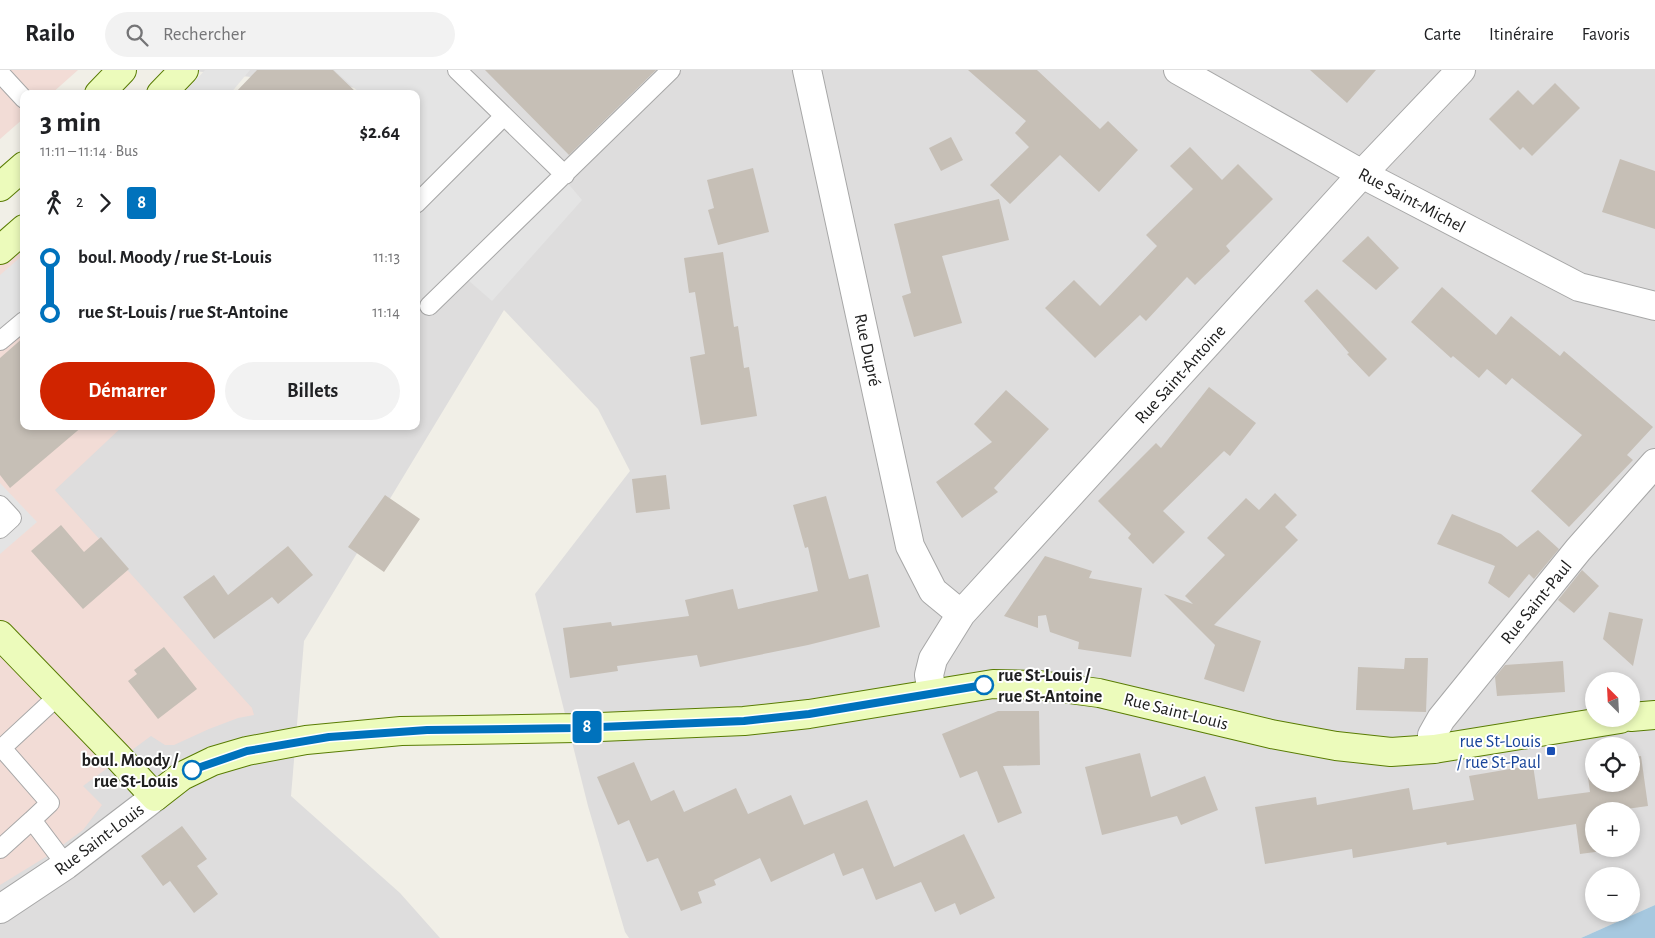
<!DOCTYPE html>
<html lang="fr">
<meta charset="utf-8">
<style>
:root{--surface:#fff;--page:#f2f2f2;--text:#202124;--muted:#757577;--line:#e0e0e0;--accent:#d02400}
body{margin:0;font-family:"Alegreya Sans",sans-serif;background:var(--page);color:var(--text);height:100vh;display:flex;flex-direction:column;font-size:19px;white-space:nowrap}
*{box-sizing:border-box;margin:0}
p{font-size:16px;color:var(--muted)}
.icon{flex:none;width:28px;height:28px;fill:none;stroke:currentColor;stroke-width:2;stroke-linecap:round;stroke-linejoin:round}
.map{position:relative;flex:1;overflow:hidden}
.details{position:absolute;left:20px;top:20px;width:400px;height:340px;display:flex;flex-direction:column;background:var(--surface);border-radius:10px;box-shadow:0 2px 8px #0003}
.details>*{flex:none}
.badge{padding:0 10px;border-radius:4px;font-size:18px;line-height:32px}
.needle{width:32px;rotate:336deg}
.fabs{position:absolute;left:1585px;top:602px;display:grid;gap:10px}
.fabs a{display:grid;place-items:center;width:55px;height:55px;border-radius:50%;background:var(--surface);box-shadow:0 2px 8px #0003;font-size:25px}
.map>.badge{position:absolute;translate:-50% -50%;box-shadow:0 0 0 2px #fff}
.legs{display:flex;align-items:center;gap:8px;height:55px;padding:0 20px;font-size:16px}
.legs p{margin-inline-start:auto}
.summary{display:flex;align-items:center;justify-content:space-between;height:85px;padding:0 20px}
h1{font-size:28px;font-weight:600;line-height:38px}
.cta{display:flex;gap:10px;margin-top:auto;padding:10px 20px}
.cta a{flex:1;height:58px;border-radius:30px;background:var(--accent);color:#fff;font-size:20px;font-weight:600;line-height:58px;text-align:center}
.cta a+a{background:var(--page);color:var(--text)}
ul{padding:0 20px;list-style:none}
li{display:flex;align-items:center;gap:18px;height:55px;font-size:19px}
li i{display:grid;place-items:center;width:8px;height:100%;margin:0 6px;background:currentColor}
li i::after{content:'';width:12px;height:12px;margin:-6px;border:4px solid;border-radius:50%;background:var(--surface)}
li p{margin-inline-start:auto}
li:first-child i{background:linear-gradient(#0000 50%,currentColor 0)}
li:last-child i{background:linear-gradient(currentColor 50%,#0000 0)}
header{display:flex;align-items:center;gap:30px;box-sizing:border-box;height:70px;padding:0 25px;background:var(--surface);border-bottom:1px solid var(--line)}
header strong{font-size:24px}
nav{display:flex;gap:28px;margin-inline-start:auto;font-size:18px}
.search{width:350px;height:45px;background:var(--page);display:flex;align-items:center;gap:12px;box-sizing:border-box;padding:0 18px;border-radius:28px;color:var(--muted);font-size:19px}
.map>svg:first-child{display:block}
</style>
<header>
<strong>Railo</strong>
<div class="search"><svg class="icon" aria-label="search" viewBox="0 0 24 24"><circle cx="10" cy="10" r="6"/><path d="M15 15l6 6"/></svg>Rechercher</div>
<nav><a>Carte</a><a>Itinéraire</a><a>Favoris</a></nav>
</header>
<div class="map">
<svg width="1655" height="868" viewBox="0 0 1655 868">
<rect width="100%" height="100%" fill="#f1efe7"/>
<path fill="#dedddd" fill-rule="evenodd" d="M184 0H1655V835L1581 868H629L625 862 588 736 535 524 630 401 598 339 504 240 304 571 291 726 400 823 440 868H0V185L24 356H416V24ZM1594 611H1631V649H1594ZM1594 676H1631V714H1594ZM1594 741H1631V779H1594ZM1594 806H1631V844H1594Z"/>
<path fill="#f2dcd6" d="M0 0H78L51 24H24V48L0 69Z
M24 164V356H123L55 420 252 638 254 645 238 648 209 659 174 675H165L151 666 83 716 102 735 83 760 49 785 0 815V187Z"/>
<path fill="#e4e4e4" d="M205 0H250L230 24H183Z
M334 0H472L582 130 492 231 468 210 433 244 416 229V80L419 77 416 74V24H361Z
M24 184V257L0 277V205Z
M0 413 37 452 0 484Z"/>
<path fill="#a6c8df" d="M1655 835V868H1581Z"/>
<path fill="#c6bfb6" d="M257 0H333L358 24H234Z
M485 0H656L569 85Z
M968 0H1037L1100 59 1108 51 1138 80 1099 122 1060 85 1010 134 990 115 1029 77 1015 63 1026 51Z
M1310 0H1376L1347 33Z
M1555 13 1580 38 1532 86 1523 77 1520 80 1489 49 1518 20 1533 35Z
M951 67 963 90 941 101 929 78Z
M1190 77 1222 110 1238 94 1273 129 1226 176 1230 181 1195 215 1187 207 1146 251 1140 245 1095 288 1045 238 1074 210 1100 236 1157 176 1146 165 1193 119 1170 96Z
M1620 89 1655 101V159L1602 142Z
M753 98 769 162 718 175 708 140 714 138 707 110Z
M999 129 1009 170 942 186 962 253 914 267 902 226 911 223 894 154Z
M1368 166 1399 198 1376 220 1342 191Z
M723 182 734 257 738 256 744 298 749 297 757 346 701 355 690 287 705 284 695 222 689 223 684 188Z
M1442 217 1496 265 1511 246 1560 286 1564 281 1653 357 1627 385 1633 390 1569 457 1531 421 1582 365 1512 308 1506 315 1487 299 1479 308 1453 286 1451 288 1411 252Z
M1317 219 1387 289 1369 307 1347 284 1349 283 1304 231Z
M24 267V356H83L10 418 0 405V288Z
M1209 317 1256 353 1230 386 1224 381 1163 441 1185 462 1153 494 1128 468 1131 464 1098 431 1156 373 1161 378Z
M1006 320 1049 359 994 418 998 422 962 448 936 412 992 372 974 354Z
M666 405 670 439 636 443 632 409Z
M1275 423 1297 445 1285 457 1298 470 1214 555 1261 571 1244 622 1204 609 1215 575 1164 524 1193 534 1185 526 1225 485 1207 468 1246 428 1259 440Z
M385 425 420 449 384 502 348 477Z
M826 426 849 509 868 504 880 557 808 575 700 597 697 585 617 596 618 601 570 608 563 558 611 552 612 556 689 546 685 530 733 519 738 539 818 521 808 477 805 478 793 435Z
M1452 444 1501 464 1517 477 1538 460 1559 479 1534 509 1529 504 1509 528 1488 513 1495 496 1437 474Z
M61 455 84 482 101 467 129 499 83 539 31 481Z
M288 476 313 505 278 534 272 527 214 569 183 527 214 505 228 525Z
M1045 486 1092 501 1089 508 1142 518 1131 587 1078 579 1079 572 1050 562 1046 545 1038 546V558L1004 546Z
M1582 500 1599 516 1574 543 1558 530Z
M1609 542 1643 549 1633 596 1603 569Z
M164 577 197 619 158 649 128 611 137 604 134 600Z
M1405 588H1428L1426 642 1356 640 1358 597 1404 599Z
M1563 591 1565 622 1497 626 1495 607 1505 595Z
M998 641H1039L1040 695 1003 696 1022 743 998 753 977 701 960 708 942 664Z
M1140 683 1151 727 1205 706 1218 740 1181 755 1177 746 1102 765 1085 697Z
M1641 686 1648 736 1612 741H1594V779H1602L1603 781 1580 784 1576 754 1447 775 1446 772 1353 788 1352 779 1265 794 1255 737 1316 727 1317 735 1409 718 1413 740 1474 730 1469 706 1533 695 1538 729 1590 722 1586 692 1594 691V714H1631V687Z
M634 692 651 731 674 720 684 742 736 718 748 744 791 725 804 755 867 730 894 797 964 764 995 828 960 845 955 833 935 842 921 812 876 830 863 798 843 806 834 783 771 812 760 788 714 810 716 815 698 822 702 833 681 841 658 788 647 792 629 750 618 755 597 707Z
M182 756 207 789 197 796 218 824 194 843 170 811 163 816 141 786Z"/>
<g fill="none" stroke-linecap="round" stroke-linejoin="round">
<g stroke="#a7a7a7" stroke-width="20">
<path id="service" d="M457 0 565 105
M0 3 24 29
M416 134 503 47
M429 236 671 0
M0 271 24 251
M0 435 12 448 0 459
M59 625 2 678 50 733 32 750 66 795
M0 779 32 750"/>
</g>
<g stroke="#a7a7a7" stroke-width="30">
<path id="minor" d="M807 0 910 476 933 521 961 544
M1178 0 1362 104 1579 217 1655 236
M932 623 929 605 933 589 961 544 1362 104 1461 0
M1434 679 1432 665 1441 649 1578 480 1655 393
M0 839 66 795 155 727"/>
</g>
<g stroke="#597c03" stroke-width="30">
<path id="secondary" d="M99 24 122 0
M161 24 184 0
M0 117 24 96
M0 180 24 159
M0 565 118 687 155 727 182 706 213 691 247 681 306 670 401 661 576 658 744 651 809 644 993 614 1039 615 1099 623 1271 664 1336 676 1391 682 1434 679 1620 649
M1631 647 1655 645"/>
</g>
<use href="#service" stroke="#fff" stroke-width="18"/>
<use href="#minor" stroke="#fff" stroke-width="28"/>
<use href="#secondary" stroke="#ecfbbb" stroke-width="28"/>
</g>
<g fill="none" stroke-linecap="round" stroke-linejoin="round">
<g stroke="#fff" stroke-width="11">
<path id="line-1" d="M192 700 247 681 329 667 427 660 576 658 744 651 809 644 984 615"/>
</g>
<use href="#line-1" stroke="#0072bc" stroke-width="8"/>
</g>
<g fill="#fff" stroke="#0072bc" stroke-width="2.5">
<circle cx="984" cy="615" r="9"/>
<circle cx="192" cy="700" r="9"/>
</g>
<rect fill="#1a4fb4" stroke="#fff" stroke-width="2" x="1546" y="676" width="10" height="10" rx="2.5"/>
<g text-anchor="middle" stroke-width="4" stroke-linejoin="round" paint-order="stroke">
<g font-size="18" fill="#202020" stroke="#fff">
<text transform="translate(1412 130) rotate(28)" y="6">Rue Saint-Michel</text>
<text transform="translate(868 280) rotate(78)" y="6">Rue Dupré</text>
<text transform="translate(1180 304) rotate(-48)" y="6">Rue Saint-Antoine</text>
<text transform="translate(1536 532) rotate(-51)" y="6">Rue Saint-Paul</text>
<text transform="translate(1176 641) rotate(14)" y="6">Rue Saint-Louis</text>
<text transform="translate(99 769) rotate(-37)" y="6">Rue Saint-Louis</text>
</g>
<g font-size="18" font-weight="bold" fill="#202020" stroke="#fff" text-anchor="start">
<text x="998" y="611">rue St-Louis /<tspan x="998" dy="21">rue St-Antoine</tspan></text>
<text x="178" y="696" text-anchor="end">boul. Moody /<tspan x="178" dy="21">rue St-Louis</tspan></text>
</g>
<g font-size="18" fill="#164399" stroke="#fff" text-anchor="end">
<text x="1541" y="677">rue St-Louis<tspan x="1541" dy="21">/ rue St-Paul</tspan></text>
</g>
</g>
</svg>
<div class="fabs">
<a><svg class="needle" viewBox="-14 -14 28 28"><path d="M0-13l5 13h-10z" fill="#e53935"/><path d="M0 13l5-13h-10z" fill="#757577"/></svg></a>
<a><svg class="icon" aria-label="locate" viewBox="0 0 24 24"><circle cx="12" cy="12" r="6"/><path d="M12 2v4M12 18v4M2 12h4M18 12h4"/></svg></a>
<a>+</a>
<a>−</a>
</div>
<b class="badge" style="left:587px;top:657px;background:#0072bc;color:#fff">8</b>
<section class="details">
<div class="summary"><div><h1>3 min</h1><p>11:11 – 11:14 · Bus</p></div><b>$2.64</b></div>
<div class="legs"><svg class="icon" aria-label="walk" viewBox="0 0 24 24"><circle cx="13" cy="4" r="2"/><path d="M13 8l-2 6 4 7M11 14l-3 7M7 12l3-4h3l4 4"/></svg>2<svg class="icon" aria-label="forward" viewBox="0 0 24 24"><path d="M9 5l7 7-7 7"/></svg><b class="badge" style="background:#0072bc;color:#fff">8</b></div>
<ul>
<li><i style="color:#0072bc"></i><b>boul. Moody / rue St-Louis</b><p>11:13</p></li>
<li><i style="color:#0072bc"></i><b>rue St-Louis / rue St-Antoine</b><p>11:14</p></li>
</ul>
<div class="cta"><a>Démarrer</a><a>Billets</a></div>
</section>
</div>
